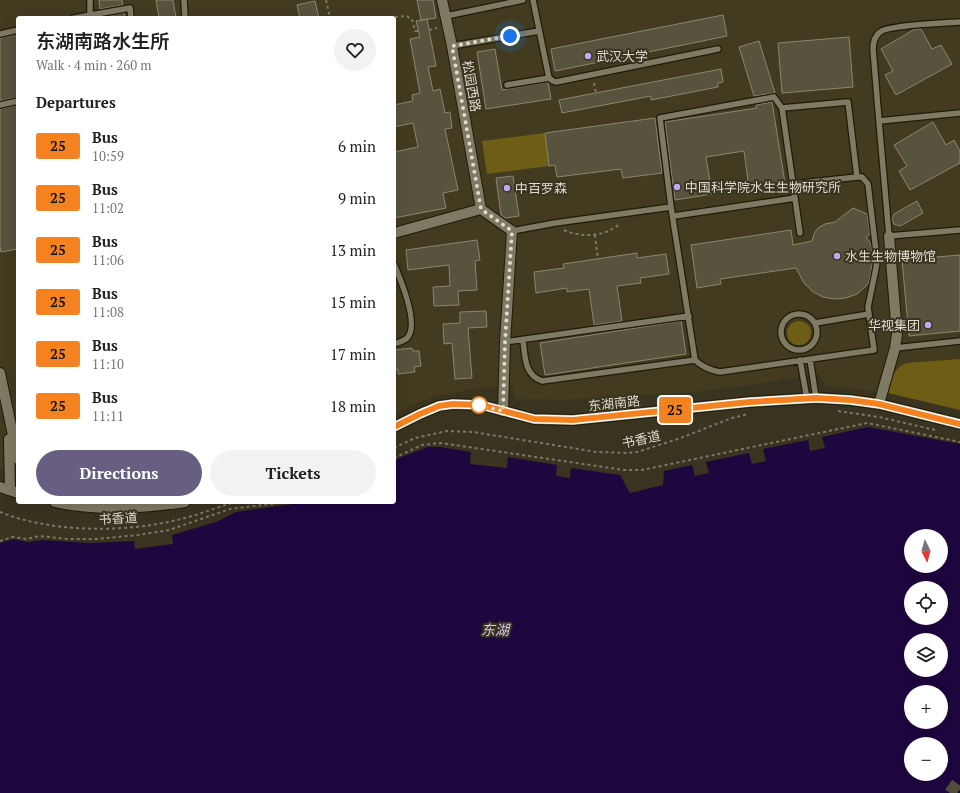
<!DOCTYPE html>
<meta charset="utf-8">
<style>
:root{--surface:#fff;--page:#f2f2f2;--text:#202124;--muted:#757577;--accent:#675e82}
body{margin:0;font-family:"PT Serif","Noto Sans SC",serif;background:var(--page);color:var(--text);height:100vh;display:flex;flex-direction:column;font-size:15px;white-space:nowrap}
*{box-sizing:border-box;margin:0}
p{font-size:13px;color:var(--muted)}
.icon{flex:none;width:22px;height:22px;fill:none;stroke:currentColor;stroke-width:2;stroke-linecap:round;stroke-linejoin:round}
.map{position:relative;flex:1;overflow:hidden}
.sheet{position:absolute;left:16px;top:16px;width:380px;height:488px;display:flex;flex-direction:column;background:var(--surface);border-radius:4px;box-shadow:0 4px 16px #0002}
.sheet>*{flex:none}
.badge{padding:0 8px;border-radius:3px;font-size:14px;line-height:26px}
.needle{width:26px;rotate:174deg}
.fabs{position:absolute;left:904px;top:529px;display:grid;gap:8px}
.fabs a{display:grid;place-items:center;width:44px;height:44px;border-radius:50%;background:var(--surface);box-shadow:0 4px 16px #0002;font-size:20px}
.you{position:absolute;width:20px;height:20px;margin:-10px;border:3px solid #fff;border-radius:50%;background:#1a73e8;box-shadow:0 0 0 6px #1a73e833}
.map>.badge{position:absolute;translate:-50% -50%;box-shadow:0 0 0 2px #fff}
h2{padding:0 20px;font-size:15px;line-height:36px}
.round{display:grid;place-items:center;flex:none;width:42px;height:42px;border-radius:21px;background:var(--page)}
.summary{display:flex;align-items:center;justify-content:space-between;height:68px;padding:0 20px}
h1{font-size:19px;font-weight:600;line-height:30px}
.cta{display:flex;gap:8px;margin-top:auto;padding:8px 20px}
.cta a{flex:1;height:46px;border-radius:24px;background:var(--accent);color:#fff;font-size:16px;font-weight:600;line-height:46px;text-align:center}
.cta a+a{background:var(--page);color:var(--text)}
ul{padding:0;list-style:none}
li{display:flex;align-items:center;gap:12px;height:52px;padding:0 20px}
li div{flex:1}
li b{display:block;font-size:15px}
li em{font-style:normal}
li .badge{min-width:44px;font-weight:700;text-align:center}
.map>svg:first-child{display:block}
</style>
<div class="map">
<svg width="960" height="793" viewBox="0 0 960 793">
<rect width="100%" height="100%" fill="#39341f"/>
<path fill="#423b1f" d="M0 0H960V410L888 393 826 386 819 374 745 386 695 392 563 400 515 399 513 385 474 389 437 396 419 402 394 415V18H18V470L0 469Z"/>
<path fill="#6e5d14" d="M545 133 549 166 487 174 482 141Z
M787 333a12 12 0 1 1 24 0a12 12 0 1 1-24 0Z
M960 359V410L888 393C892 380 892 369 906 363Z"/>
<path fill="#1e063f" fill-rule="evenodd" d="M868 427 960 444V793H0V543L14 539 27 542 42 540 91 543 134 541 135 549 173 544 172 535 216 522 236 512 307 502H394V460L428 447H440L471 452 470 464 507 468 508 457 557 465 556 476 570 478 571 468 620 475 630 493 663 485 664 471 692 465 695 476 709 473 706 462 749 453 752 464 766 461 763 449 808 440 810 451 825 448 822 437ZM911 536H941V566H911ZM911 588H941V618H911ZM911 640H941V670H911ZM911 692H941V722H911ZM911 744H941V774H911Z"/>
<path fill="#58533d" stroke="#8c866f" d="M99 0H122L123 5 100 9Z
M156 0H173L176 18H159Z
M417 0H433L436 18 421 20Z
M315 1 319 18H300L297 5Z
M124 13 125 18 102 17Z
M723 15 727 36 555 71 551 49Z
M427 19 436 66 428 67 433 91 440 89 445 113 450 112 452 128 445 129 458 190 443 193 446 208 394 218V152L418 147 413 123 394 127V105L413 101 412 95 420 93 410 39 420 37 416 21Z
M915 29H921L932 49 941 45 952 64 896 95 885 75 893 71 881 49Z
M18 34V97L0 101V38Z
M849 37 853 87 782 93 778 43Z
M759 41 775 93 754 96 739 47Z
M495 49 502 90 548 82 551 99 486 109 477 52Z
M721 69 723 82 718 83V87L651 100V96L562 113 559 100Z
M772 102 785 183 749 189 744 151 706 157 712 194 675 200 665 122 757 108 756 105Z
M18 105V249L1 252 0 247V109Z
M655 118 662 173 623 178 621 169 557 177 555 165 549 166 545 133Z
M933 122 946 145 954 140 960 151V163L910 190 899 171 907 166 894 145Z
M513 176 519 216 505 218 501 215 496 178Z
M917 201 923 213 900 226 894 224 892 219 894 214Z
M853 208 867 214 870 234 866 237 871 244 873 260 869 282 866 286 857 294 846 298 834 299 823 297 813 292 804 283 796 268 720 279 721 284 697 288 691 245 791 230 793 245 812 241 814 234 818 228 825 224 835 222Z
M477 240 480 260 475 261 477 290 458 291 459 305 434 306 433 287 450 286 449 265 408 270 406 250Z
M637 253V258L666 254 669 274 640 278 641 283 617 286 622 321 594 325 589 289 567 292V288L536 293 534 272 564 268 563 264Z
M960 255V331L909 336 902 260Z
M486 311 487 327 468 328 472 378 455 379 452 343 444 344 443 324 460 323V312Z
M681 321 686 354 545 375 540 343Z
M412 348 413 351H419L421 366 414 367 415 372 398 374V369L394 370V354H396L395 350Z"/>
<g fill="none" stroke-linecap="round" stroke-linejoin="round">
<path stroke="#524d3a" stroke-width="12" stroke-dasharray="12 6" stroke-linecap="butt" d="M950 793 960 779"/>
<g stroke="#201b07" stroke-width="8">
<path id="lane" d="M184 0 185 18
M533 0 549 78
M446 16 523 0
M74 18 130 8 131 18
M90 18V0
M0 34 18 30
M452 46 539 31
M507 85 549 78 553 81 556 82 718 49
M0 105 18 101
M782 108 848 102 857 177
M960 113 879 121 889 236 960 230
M879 121 873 49C873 43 875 36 880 32 888 25 946 23 960 22
M793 184 857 177H862L868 184 877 260 876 268 868 307 874 350 720 372C709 370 702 367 695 360L671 207 660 118 774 97 782 108 800 233
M674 216 795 198
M512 231 555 223 671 207
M394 264C400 278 421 327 406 339 403 341 398 343 394 344
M781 332a18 18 0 1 1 36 0a18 18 0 1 1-36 0Z
M815 323 869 314
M523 340C525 356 524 375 542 381L695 360
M505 342 689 316
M895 348 960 341
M810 359 816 398
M800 360 807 399"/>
</g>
<g stroke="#201b07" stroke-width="12">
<path id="street" d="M442 0 452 46 481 209 512 231 505 342 503 411
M394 233 481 209
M0 373 18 459
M879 404 895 348 897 334 889 236
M9 439 10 490"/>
</g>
<g stroke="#201b07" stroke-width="12">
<path id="secondary" d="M394 427 420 414 439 406 453 404 481 405 534 419 573 420 750 402 816 398 850 400 879 404 960 424
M0 487 18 493
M55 502C93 511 146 508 185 502"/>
</g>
<path stroke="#7c7866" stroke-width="2" stroke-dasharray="3 3" stroke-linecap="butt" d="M326 0 330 18
M383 18 406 16 412 19 415 31H418
M429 30 437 28
M594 83 596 93
M564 230C580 238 607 237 620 223
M595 235 598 259
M838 411 879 417 935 430
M394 448 415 438 447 431 473 432 597 452 628 453 637 452 678 439 732 418 748 414
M394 458 422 445 441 443 624 470H642L867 423 960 442
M0 512C51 533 128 533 181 519 199 515 217 507 236 502
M0 541 12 537 27 539 39 536 68 539H97L138 535 169 530 230 509 287 502"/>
<use href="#lane" stroke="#7f7a63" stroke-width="5.5"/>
<use href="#street" stroke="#7f7a63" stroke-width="10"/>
<use href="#secondary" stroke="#7f7a63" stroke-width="10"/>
</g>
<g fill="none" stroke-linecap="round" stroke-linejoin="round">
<g stroke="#fff" stroke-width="9">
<path id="line" d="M394 427 420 414 439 406 453 404 481 405 534 419 573 420 750 402 816 398 850 400 879 404 960 424"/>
</g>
<use href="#line" stroke="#f58220" stroke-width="6"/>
<path stroke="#dfdcd0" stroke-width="4" stroke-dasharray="0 7.2" d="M479 405 503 411 505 342 512 231 481 209 452 46 510 36"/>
</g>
<g fill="#bea9f5" stroke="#39341f" stroke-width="1.5">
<circle cx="588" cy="56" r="4"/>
<circle cx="677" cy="187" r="4"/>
<circle cx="507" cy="188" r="4"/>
<circle cx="837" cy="256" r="4"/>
<circle cx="928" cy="325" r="4"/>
</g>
<circle fill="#fff" stroke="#f58220" stroke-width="2" cx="479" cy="405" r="8"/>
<g text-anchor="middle" stroke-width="4" stroke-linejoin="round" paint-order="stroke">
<g font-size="13" fill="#dfdcd0" stroke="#39341f" text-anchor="start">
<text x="596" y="61">武汉大学</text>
<text x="685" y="192">中国科学院水生生物研究所</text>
<text x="515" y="193">中百罗森</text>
<text x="845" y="261">水生生物博物馆</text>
<text x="920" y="330" text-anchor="end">华视集团</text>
</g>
<g font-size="13" fill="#dfdcd0" stroke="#39341f">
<text transform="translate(472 86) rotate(80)" y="5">松园西路</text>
<text transform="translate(614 403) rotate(-6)" y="5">东湖南路</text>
<text transform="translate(641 439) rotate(-12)" y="5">书香道</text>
<text transform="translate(118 518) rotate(-3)" y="5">书香道</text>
</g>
<g font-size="14" font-style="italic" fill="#d2c7f3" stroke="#39341f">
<text x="495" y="635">东湖</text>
</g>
</g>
</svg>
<div class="fabs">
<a><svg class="needle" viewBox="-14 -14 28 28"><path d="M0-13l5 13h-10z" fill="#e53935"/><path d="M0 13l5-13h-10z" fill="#757577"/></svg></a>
<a><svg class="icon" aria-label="locate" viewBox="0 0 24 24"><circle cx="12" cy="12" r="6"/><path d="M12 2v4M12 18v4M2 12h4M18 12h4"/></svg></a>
<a><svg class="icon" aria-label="layers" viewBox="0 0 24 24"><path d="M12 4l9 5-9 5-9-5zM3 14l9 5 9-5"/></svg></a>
<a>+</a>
<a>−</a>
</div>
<div class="you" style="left:510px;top:36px"></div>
<b class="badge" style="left:675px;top:410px;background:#f58220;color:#111">25</b>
<section class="sheet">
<div class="summary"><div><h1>东湖南路水生所</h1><p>Walk · 4 min · 260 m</p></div><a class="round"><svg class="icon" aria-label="heart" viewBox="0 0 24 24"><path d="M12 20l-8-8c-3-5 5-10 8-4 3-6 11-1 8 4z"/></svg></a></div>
<h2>Departures</h2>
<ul>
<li><span class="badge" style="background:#f58220;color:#111">25</span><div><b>Bus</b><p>10:59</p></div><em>6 min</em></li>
<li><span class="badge" style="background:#f58220;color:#111">25</span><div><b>Bus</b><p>11:02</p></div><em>9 min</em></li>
<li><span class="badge" style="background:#f58220;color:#111">25</span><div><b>Bus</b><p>11:06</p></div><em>13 min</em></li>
<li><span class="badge" style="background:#f58220;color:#111">25</span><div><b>Bus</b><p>11:08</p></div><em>15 min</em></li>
<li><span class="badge" style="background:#f58220;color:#111">25</span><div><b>Bus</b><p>11:10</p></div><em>17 min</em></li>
<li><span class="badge" style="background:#f58220;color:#111">25</span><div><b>Bus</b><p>11:11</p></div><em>18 min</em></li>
</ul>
<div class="cta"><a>Directions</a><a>Tickets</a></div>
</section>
</div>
